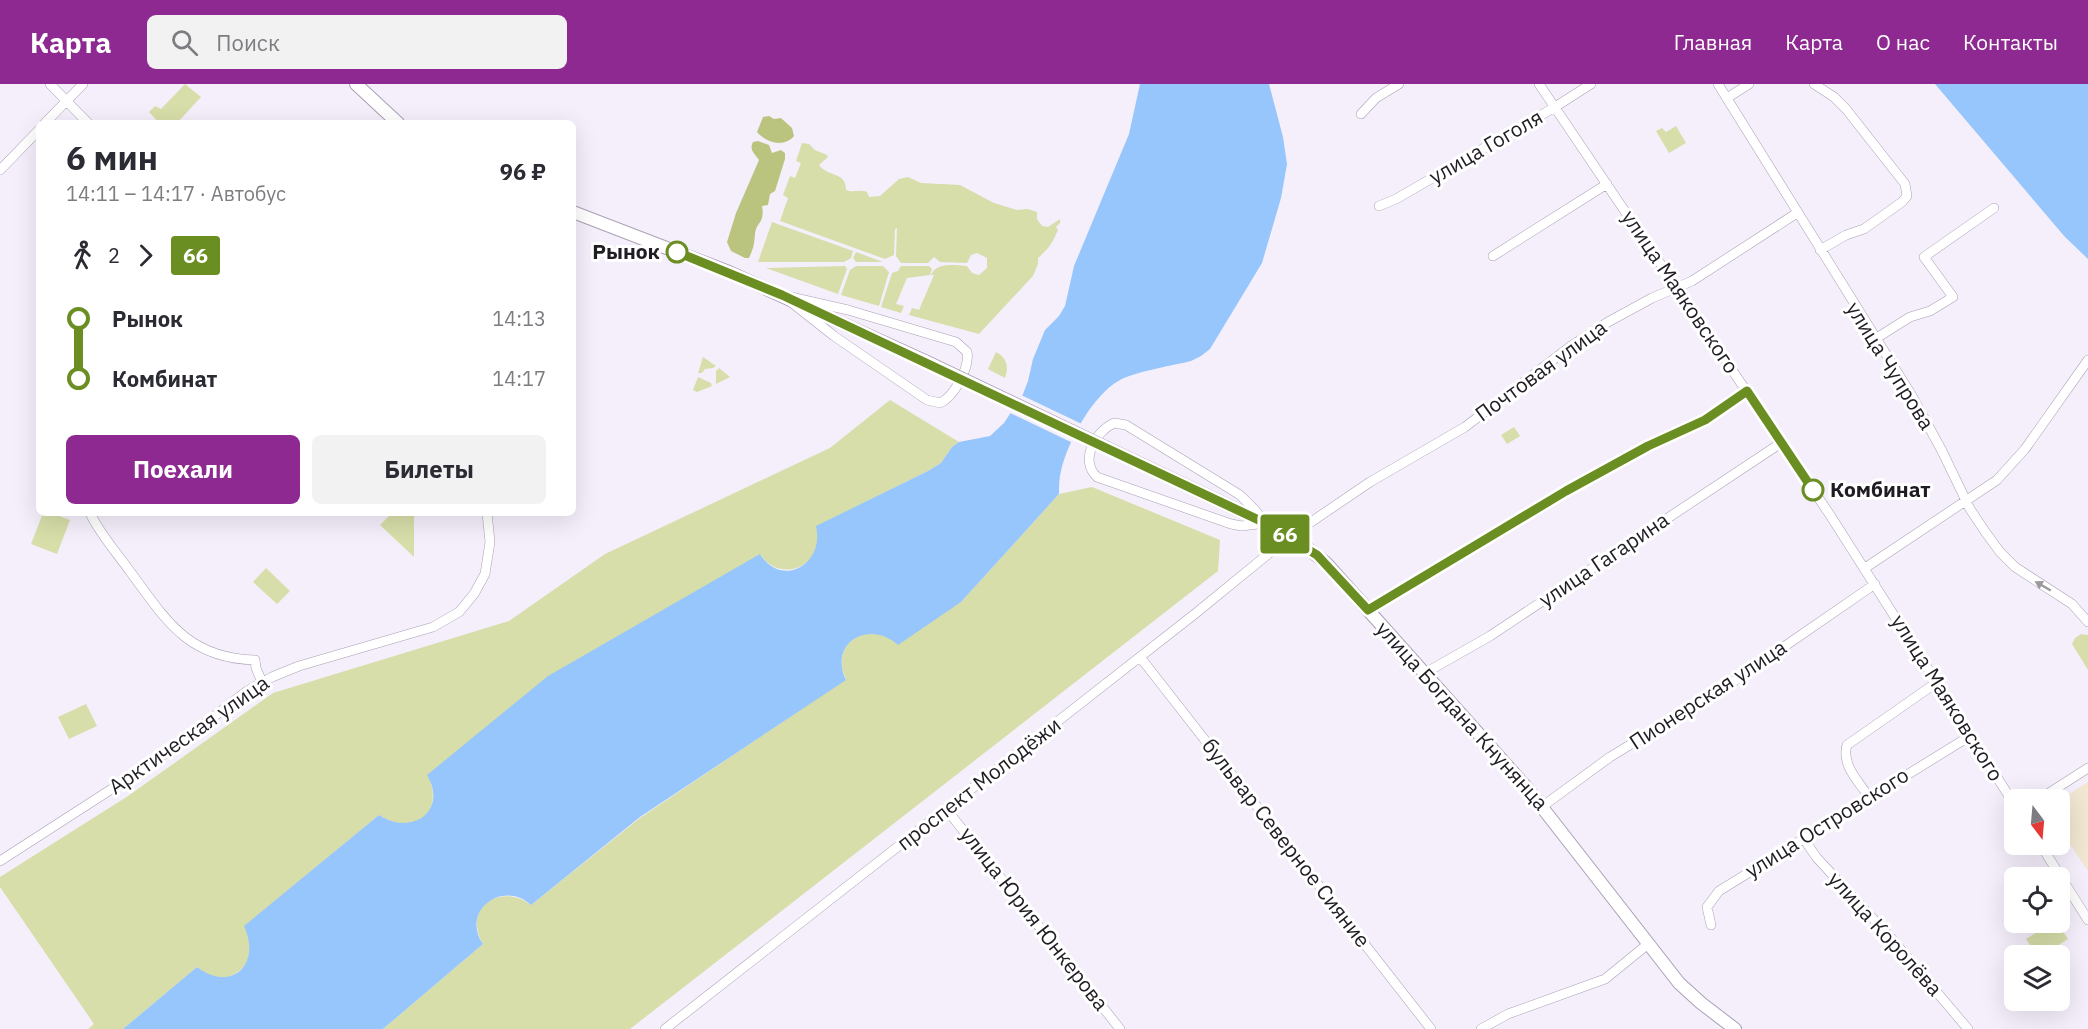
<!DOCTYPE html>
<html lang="ru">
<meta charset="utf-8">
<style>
:root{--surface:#fff;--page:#f2f2f3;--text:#2b2b33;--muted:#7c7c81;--accent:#8d2990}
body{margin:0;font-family:"IBM Plex Sans",sans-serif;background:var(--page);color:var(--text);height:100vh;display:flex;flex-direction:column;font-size:22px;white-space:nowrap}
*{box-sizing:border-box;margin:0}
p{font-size:20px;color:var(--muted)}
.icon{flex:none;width:33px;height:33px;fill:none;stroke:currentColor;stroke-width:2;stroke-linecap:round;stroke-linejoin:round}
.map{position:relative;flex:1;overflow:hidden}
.sheet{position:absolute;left:36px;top:36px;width:540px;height:396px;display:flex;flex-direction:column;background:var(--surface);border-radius:9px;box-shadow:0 6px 24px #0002}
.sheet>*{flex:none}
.badge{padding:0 12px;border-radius:4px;font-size:21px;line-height:39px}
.needle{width:39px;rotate:164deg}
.tools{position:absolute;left:2004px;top:705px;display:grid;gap:12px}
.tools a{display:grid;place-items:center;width:66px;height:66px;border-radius:9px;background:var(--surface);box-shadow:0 6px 24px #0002;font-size:30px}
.map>.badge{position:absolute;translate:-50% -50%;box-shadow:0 0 0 3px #fff}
.legs{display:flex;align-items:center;gap:9px;height:66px;padding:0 30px;font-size:20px}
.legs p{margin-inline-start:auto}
.head{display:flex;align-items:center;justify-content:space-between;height:102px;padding:0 30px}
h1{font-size:33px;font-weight:700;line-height:45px}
.button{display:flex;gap:12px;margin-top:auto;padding:12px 30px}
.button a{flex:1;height:69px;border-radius:9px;background:var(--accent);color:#fff;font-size:24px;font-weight:700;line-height:69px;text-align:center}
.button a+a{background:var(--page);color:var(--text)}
ul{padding:0 30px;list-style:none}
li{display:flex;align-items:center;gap:21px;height:60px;font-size:22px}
li i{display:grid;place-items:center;width:9px;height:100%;margin:0 8px;background:currentColor}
li i::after{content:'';width:15px;height:15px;margin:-8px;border:4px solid;border-radius:50%;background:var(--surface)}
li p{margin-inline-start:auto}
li:first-child i{background:linear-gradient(#0000 50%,currentColor 0)}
li:last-child i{background:linear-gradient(currentColor 50%,#0000 0)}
header{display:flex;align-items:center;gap:36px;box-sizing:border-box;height:84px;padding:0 30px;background:var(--accent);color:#fff}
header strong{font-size:28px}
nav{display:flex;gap:33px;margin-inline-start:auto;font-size:21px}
.search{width:420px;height:54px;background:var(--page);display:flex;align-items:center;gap:15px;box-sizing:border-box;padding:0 21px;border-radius:9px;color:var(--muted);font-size:22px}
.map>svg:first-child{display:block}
</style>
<header>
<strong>Карта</strong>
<div class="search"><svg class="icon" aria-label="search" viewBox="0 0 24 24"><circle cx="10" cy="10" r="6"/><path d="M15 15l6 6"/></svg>Поиск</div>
<nav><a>Главная</a><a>Карта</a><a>О нас</a><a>Контакты</a></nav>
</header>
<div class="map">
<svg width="2088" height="945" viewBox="0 0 2088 945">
<rect width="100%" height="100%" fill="#f5effc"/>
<path fill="#f2e7d2" d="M2088 698V787L2060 746V716Z"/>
<path fill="#d7dea9" d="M185 0 201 13 177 39H159L149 28 155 22 161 25Z
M1676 42 1686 59 1669 69 1656 47 1662 44 1666 48Z
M802 59 809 60 815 66 827 71 828 73 819 81C829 94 846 87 846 106 853 109 859 105 867 108L869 113 880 112 899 95 908 93 921 99 960 101 994 119 1017 126 1028 125 1037 128V135L1042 142 1048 143 1060 135V139L1056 143 1058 146C1051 161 1050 163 1038 174V180L1033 192 979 250 909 231 912 224 919 226 934 191H931C936 178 954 181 967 182L972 189 979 191 987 184V174L977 169 971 171 967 179 940 178 934 173 928 179H901L896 172 897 144 895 145 894 171 885 175 780 137 788 114 783 111 790 92 795 94 801 79 796 77Z
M772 138 853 167 851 174 844 178H758Z
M856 168 883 178H856L853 174Z
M845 182 847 185 838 210 766 184Z
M856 182H883L889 188 879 222 841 211 850 186Z
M901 182H929L932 185 930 191 907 194 896 220 904 222 901 229 881 223 892 189 898 187Z
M996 268C1007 274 1009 282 1005 294L988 285Z
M703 273 716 282 713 284 705 285 702 289H698Z
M719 284 730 293 716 300V287Z
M698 293 711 299 712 302 697 308 693 306Z
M890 316 959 358 952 363 941 379 928 387 817 442C818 449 819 455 817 462 810 489 775 494 761 471L430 696C443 733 410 751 379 731L245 842C248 849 251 857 251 865 251 880 234 896 218 894 210 893 203 888 197 883L123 945H88L94 940 0 803V793L128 712 273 609 509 537 605 470 830 364Z
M1514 343 1520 352 1507 360 1501 351Z
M1092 403 1220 456 1218 487 630 945H383L483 860C462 824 500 798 531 821L640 734 846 595C830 563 862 538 891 555L961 518 1059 410Z
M43 429H51L70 436 57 470 31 460Z
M392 429H414V473L380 441Z
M266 484 290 507 277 520 253 498Z
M2081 550 2088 551V586L2072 560 2075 554Z
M86 620 97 642 69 655 58 633Z
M2057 838 2068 855 2043 871H2037L2026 855 2051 839Z"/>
<path fill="#bbc47f" d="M769 32 774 35 781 34 792 44 794 52C784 64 766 59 757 48L763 33Z
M758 57 769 61 772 69 781 66 785 69V75L775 107 770 110 768 121 762 122C765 140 757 136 755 150 754 161 754 163 749 174H745L731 167 727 158 736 129 759 76C754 69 749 66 753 58Z"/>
<path fill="#96c6fb" d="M1140 0H1269L1283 53 1287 80 1281 114 1262 179 1210 265 1201 272 1191 277C1171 282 1138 287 1120 296 1093 310 1067 359 1061 387 1059 394 1059 403 1059 410L961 518 898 561C869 535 828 559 846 596L640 733 531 821C503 795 460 827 483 860L383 945H123L197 883C231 909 262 881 244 842L379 731C413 753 448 726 427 691L548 592 760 470C782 505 825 480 816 442L928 387 941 379 952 363 959 358 990 352 1004 339 1023 310 1028 297 1033 275 1045 246 1059 232 1065 222 1074 182 1129 50Z
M1935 0H2088V175L2065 153Z"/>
<path fill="#f5effc" d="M1019 310 1084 341 1075 360 1008 328Z"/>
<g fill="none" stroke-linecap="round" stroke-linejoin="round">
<g stroke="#a99fb3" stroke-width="10">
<path id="minor" d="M50 0 88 39
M1539 0 1830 431 2014 720
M1718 0 1912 312 1942 367 1970 425 1986 449 2000 468 2015 483 2072 520 2088 538
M1814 0 1834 13 1846 25 1905 100 1907 112 1902 118 1864 145 1846 151 1820 166
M1727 14 1749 0
M1361 30 1376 14 1399 0
M45 39 83 0
M0 86 39 46
M1379 122 1396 115 1555 23 1591 0
M1493 172 1607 100
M782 211 848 226 956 258 967 268C970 283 954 313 940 319L927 316 834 252Z
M1875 255 1910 233 1930 227 1953 213 1924 173 1994 124
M1114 339 1126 341 1240 411 1255 426 1265 439 1242 442 1231 440 1097 393C1079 376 1095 348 1114 339Z
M90 429C100 450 116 468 129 486 166 536 187 574 255 576L256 584 262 598
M1865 484 1997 396 2025 365 2088 276
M1368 526 1566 407 1648 362 1705 336 1747 307
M1140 573 1431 945
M1425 589 1490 552 1781 359
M1869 713C1859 698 1841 681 1847 661L1936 599
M2038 716 2088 684
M1543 722 1610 673 1730 600 1875 500
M947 726 1120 945
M1803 754 1817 774 1891 854 1968 945
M2040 760 2088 836
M0 777 138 688 176 662 247 607 272 593 299 582 433 543 459 528 474 510 485 490 490 458 487 429
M1711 841 1707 823 1719 807 1970 652
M665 945 1196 529 1289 453 1370 398 1465 343 1571 262 1608 238 1652 214 1692 197 1797 129
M1481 945 1508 930 1605 895 1648 860"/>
</g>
<g stroke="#a99fb3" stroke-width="14">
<path id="major" d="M356 0 398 39
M573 128 729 188 925 277
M1107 364 1265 439 1307 464 1326 479 1527 704 1679 899 1701 919 1735 945"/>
</g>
<use href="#minor" stroke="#fff" stroke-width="9"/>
<use href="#major" stroke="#fff" stroke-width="12"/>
<g stroke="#a99fb3" stroke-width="14" stroke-linecap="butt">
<path id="major-bridge" d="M925 277 1107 364"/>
</g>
<use href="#major-bridge" stroke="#fff" stroke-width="12"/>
</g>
<defs><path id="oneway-solid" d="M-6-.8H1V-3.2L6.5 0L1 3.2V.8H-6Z" transform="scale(1.5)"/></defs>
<use fill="#9b999c" href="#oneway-solid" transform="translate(2043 502) rotate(-150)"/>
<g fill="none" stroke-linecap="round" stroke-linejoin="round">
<g stroke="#fff" stroke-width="14">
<path id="line-1" d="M677 168 782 211 1265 439 1317 471 1368 526 1566 407 1648 362 1705 336 1747 307 1813 406"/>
</g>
<use href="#line-1" stroke="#6b8e23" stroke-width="9"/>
</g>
<g fill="#fff" stroke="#6b8e23" stroke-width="3">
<circle cx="677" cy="168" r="10"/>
<circle cx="1813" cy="406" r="10"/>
</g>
<g text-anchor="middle" stroke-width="6" stroke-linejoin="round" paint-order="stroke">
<g font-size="21" fill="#201c24" stroke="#fff">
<text transform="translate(1486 63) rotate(-30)" y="7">улица Гоголя</text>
<text transform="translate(1680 208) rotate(56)" y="7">улица Маяковского</text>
<text transform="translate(1890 282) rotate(58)" y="7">улица Чупрова</text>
<text transform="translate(1541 287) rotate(-36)" y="7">Почтовая улица</text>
<text transform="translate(1604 476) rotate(-34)" y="7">улица Гагарина</text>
<text transform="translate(1708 611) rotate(-33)" y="7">Пионерская улица</text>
<text transform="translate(1947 614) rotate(58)" y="7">улица Маяковского</text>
<text transform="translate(1462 632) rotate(48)" y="7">улица Богдана Кнунянца</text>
<text transform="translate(189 651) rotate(-35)" y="7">Арктическая улица</text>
<text transform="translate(979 700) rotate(-38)" y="7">проспект Молодёжи</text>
<text transform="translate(1827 739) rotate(-32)" y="7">улица Островского</text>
<text transform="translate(1286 759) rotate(52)" y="7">бульвар Северное Сияние</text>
<text transform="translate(1034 835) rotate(52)" y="7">улица Юрия Юнкерова</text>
<text transform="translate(1885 850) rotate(48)" y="7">улица Королёва</text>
</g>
<g font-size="21" font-weight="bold" fill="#201c24" stroke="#fff" text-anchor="end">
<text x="660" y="175">Рынок</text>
<text x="1830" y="413" text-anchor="start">Комбинат</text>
</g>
</g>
</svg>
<div class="tools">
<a><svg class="needle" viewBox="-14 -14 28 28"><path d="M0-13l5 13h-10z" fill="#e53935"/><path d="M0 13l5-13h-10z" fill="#7c7c81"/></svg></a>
<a><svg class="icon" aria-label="locate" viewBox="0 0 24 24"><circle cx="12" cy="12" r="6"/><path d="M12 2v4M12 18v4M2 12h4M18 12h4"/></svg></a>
<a><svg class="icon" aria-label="layers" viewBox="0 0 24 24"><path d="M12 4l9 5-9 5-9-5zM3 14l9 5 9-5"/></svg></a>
</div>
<b class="badge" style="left:1285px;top:450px;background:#6b8e23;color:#fff">66</b>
<section class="sheet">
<div class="head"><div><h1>6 мин</h1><p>14:11 – 14:17 · Автобус</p></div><b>96 ₽</b></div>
<div class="legs"><svg class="icon" aria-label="walk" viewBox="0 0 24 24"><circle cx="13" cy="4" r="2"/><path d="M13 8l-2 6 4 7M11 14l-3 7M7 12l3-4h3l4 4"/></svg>2<svg class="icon" aria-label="forward" viewBox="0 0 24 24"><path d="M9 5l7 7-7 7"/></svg><b class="badge" style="background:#6b8e23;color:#fff">66</b></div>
<ul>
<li><i style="color:#6b8e23"></i><b>Рынок</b><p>14:13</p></li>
<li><i style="color:#6b8e23"></i><b>Комбинат</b><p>14:17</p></li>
</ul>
<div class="button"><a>Поехали</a><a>Билеты</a></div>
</section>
</div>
